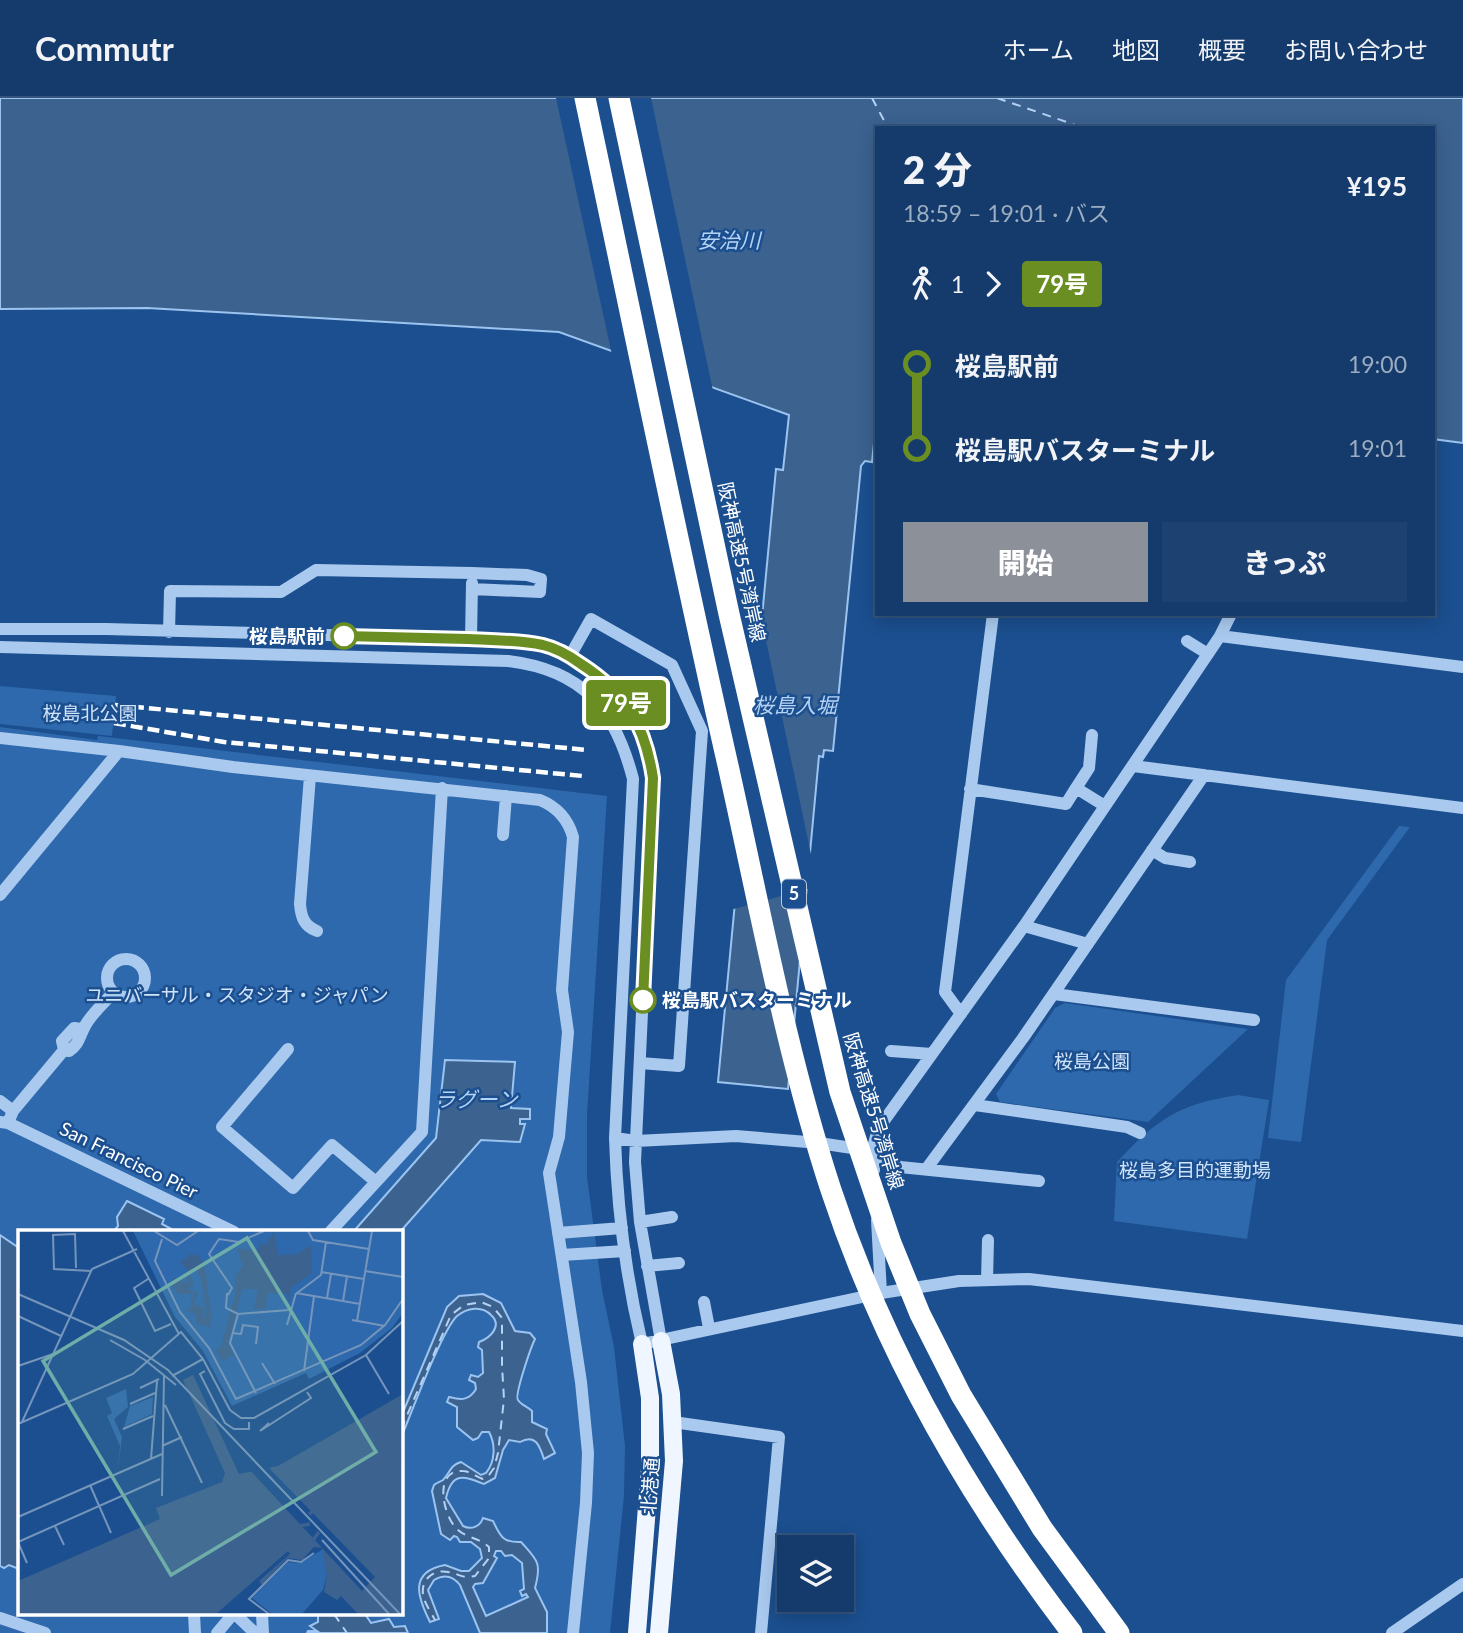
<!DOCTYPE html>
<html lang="ja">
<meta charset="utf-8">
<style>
:root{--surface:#143b6b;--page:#1d4271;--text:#f1f3f6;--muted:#9dadc1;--line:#33557e;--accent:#8c9099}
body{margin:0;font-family:Lato,"Noto Sans JP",sans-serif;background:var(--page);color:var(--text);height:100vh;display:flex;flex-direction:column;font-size:26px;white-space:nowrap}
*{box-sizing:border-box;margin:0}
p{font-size:23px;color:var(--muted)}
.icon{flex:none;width:38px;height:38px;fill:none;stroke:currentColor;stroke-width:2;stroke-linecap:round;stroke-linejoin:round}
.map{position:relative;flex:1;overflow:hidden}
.details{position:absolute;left:875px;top:28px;width:560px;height:490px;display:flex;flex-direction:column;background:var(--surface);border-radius:0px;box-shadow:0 4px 18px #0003,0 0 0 2px var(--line)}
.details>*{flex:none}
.badge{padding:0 14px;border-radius:5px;font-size:24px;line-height:46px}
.tools{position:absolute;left:777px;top:1437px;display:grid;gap:14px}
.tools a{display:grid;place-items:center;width:77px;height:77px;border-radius:0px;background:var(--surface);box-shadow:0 4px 18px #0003,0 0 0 2px var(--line);font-size:35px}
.map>.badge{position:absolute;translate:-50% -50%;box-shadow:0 0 0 4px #fff}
.legs{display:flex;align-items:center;gap:10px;height:77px;padding:0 28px;font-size:23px}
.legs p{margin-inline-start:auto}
.headline{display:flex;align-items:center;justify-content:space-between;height:119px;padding:0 28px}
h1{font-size:38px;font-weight:800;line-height:52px}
.primary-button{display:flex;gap:14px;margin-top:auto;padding:14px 28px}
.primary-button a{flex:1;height:80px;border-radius:0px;background:var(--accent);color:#fff;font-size:28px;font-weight:800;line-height:80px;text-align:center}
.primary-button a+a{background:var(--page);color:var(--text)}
ul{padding:0 28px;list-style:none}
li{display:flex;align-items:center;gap:24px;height:84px;font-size:26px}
li i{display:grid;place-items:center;width:10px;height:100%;margin:0 9px;background:currentColor}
li i::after{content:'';width:18px;height:18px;margin:-9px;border:5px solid;border-radius:50%;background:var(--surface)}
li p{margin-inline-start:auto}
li:first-child i{background:linear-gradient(#0000 50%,currentColor 0)}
li:last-child i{background:linear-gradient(currentColor 50%,#0000 0)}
header{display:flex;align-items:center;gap:42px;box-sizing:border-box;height:98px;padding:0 35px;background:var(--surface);border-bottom:2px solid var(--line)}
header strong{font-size:33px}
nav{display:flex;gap:38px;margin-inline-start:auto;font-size:24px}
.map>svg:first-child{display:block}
</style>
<header>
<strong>Commutr</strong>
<nav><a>ホーム</a><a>地図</a><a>概要</a><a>お問い合わせ</a></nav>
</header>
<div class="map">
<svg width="1463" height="1535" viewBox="0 0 1463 1535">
<rect width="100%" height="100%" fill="#1b4f8f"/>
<path fill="#2e69ad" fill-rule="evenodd" d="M0 588 116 598 112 638 0 626Z
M0 629 97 642 98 638 607 698 587 1017V1079L602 1192 614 1249 625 1348 624 1398 610 1535H0ZM19 1134H401V1516H19Z
M1399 728 1410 729 1327 842 1301 1044 1268 1040 1286 882Z
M1065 905 1248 931 1148 1024 1000 1004 996 996 1055 910Z
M1238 997 1269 1002 1247 1141 1114 1123 1117 1064C1157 1021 1179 1006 1238 997Z"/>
<path fill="#3c6290" stroke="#9cc4f0" stroke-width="2" fill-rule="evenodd" d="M0 0H1463V345L1433 341V30H877V344L874 345 872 364 865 363 861 368 833 653 824 652 823 659 819 658 788 991 718 984 776 371 783 372 789 317 559 234 147 210 0 211Z
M445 962 515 964 511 1010 530 1011V1021H520V1026H525L520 1044 481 1042 400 1134H353L436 1040Z
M127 1103 164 1121 162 1126 177 1134H113L118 1128 117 1119Z
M0 1137 19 1150V1471L9 1467 4 1470 0 1468Z
M483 1196 501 1205 515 1233 530 1235 535 1241C531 1249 514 1298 518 1302 521 1307 528 1309 532 1313V1324L547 1331 546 1336 555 1355 544 1361C540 1349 536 1335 520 1344L509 1342 503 1352 495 1380 484 1386C464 1378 452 1373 446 1400L463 1428C471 1432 480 1429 483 1420L493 1423C500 1438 503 1445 521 1444 537 1462 542 1464 535 1490L547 1514V1535H480L460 1487C453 1478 444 1476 434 1482L428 1492 439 1521 430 1524C418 1500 408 1474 445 1467L461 1473H469L482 1460 480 1451 471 1444H460L457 1439 454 1438 450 1442 441 1436 432 1393 434 1387C436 1385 440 1384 443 1382 450 1375 450 1367 461 1364L481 1377 486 1375C495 1364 496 1347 489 1334H482L478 1340 473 1342 457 1329V1309L447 1304 449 1299C461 1302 469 1303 476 1291L475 1285 469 1282 471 1277 478 1279 483 1275 482 1252 478 1249 479 1244C490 1240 503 1228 491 1217 482 1207 467 1210 457 1218 442 1232 411 1316 401 1340V1319L447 1209 459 1198ZM496 1453H501L505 1458 512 1457 522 1465 524 1491 520 1493 522 1498 526 1496 528 1499 486 1518 473 1489 475 1486 483 1485 497 1460 494 1458Z
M318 1516H365L371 1525 389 1521 394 1529 405 1528 408 1535H307L308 1533H317L310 1528 318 1524Z"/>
<path fill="#1b4f8f" d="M556 0H651L713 293 612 257Z
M759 509 813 766 811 790 730 812Z"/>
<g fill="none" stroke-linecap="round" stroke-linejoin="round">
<path stroke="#b5d3f5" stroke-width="2" stroke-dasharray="9 7" stroke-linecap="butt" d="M872 0 888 30
M997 0 1084 30
M401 1331 451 1217 464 1207 481 1204 493 1209 502 1220V1268L504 1301 498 1355 494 1370 489 1377 483 1381C477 1379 469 1373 463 1373 433 1371 443 1417 456 1430 465 1440 478 1439 489 1449V1460L475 1478C460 1481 461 1476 448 1474 434 1471 421 1481 423 1496 424 1505 431 1514 435 1522
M334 1516 347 1535"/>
<path stroke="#a9c9ee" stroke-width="12" d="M0 531H106L507 542C519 544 533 544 545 547 559 551 572 559 584 567 627 595 645 629 653 680L635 1064 640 1124 661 1243
M169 534 170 493 281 494 316 472 472 475 527 477 541 481 540 494 472 491
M1220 538 1463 569
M471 541 472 485
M1187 543 1208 556
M0 549 508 563C583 572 615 611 633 681L615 1040C617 1109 626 1179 642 1246L881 1195 959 1183 1029 1181 1463 1233
M570 558 591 521 672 567 702 633 679 968 640 965
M0 640 119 653 233 669 540 702C557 709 568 721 573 739L562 892 568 934 559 1039 549 1075 581 1284 588 1355 586 1405 573 1535
M1133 668 1463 710
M310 678 300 806C301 819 304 828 317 833
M1076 690 1089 670 1092 637
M970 691 1066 706 1076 690 1105 708
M503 737 506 698
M1152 752 1165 760 1190 764
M0 797 119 653
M1024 828 1088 846
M107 880a19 19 0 1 1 38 0a19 19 0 1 1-38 0Z
M1054 896 1254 922
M961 916 945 894 993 516
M83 931 74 930 62 943 64 952 69 953C79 946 79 940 84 930 89 918 104 905 113 895
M288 951 222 1029 293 1090 332 1047 376 1084
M891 953 932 956
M0 1003 13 1013
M975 1007 1127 1029 1140 1035
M0 1024 8 1025 234 1134
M8 1025 13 1013 64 952
M615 1040 636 1043 736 1038 819 1045 872 1053 900 1069 1039 1083
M927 1070 1023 940 1204 677
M874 1072 872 1053 878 1031 1024 828 1187 587 1220 538 1231 516
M877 1122 881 1195
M640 1124 672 1119
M330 1134 422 1034 442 690
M558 1135 622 1130
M562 1157 625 1153
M647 1168 679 1165
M987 1182 988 1142
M704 1204 709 1230
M673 1324 779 1339 761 1535
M194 1516 195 1535
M235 1516 255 1535
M262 1516 263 1535
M0 1520 45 1535
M217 1535 233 1516
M1392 1535 1463 1486"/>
<path stroke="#f0f6ff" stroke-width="18" d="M637 1535 650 1371V1300L642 1246
M659 1535 674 1363 671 1296 661 1243"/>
<path stroke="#fff" stroke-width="21" d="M585 0C632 221 677 443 727 663 759 805 786 955 831 1092 884 1252 970 1402 1072 1535
M619 0 729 516 840 994 891 1145 920 1216 961 1297 1042 1430 1119 1535"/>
<path stroke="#fff" stroke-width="4.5" stroke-dasharray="12 5" stroke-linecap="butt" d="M115 607 587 652
M114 625 224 644 583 678"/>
</g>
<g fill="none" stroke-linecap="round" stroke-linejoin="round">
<g stroke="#fff" stroke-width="16">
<path id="line-1" d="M344 538C385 539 426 540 468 541 493 542 518 542 543 547 556 550 570 558 581 566 626 595 645 627 653 680L643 902"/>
</g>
<use href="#line-1" stroke="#6b8e23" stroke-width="10"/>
</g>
<g fill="#fff" stroke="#6b8e23" stroke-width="3.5">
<circle cx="344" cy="538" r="12"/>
<circle cx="643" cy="902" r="12"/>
</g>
<g text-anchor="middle" stroke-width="5" stroke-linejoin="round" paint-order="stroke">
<rect fill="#1b4f8f" stroke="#bbcadd" stroke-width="2" x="782" y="781.5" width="24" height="29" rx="5"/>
<g font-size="18" font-weight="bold" fill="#fff">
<text x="794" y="802">5</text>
</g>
<g font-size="19" fill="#fff" stroke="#1b4f8f">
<text transform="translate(742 464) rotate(78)" y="7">阪神高速5号湾岸線</text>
<text transform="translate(874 1013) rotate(73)" y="7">阪神高速5号湾岸線</text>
<text transform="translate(129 1062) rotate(26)" y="7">San Francisco Pier</text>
<text transform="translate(650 1388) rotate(-86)" y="7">北港通</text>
</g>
<g font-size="19" font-weight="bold" fill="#fff" stroke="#1b4f8f" text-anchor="end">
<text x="325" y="545">桜島駅前</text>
<text x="662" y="909" text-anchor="start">桜島駅バスターミナル</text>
</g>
<g font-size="19" fill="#cfe3fa" stroke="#1b4f8f">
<text x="90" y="622">桜島北公園</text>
<text x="237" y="904">ユニバーサル・スタジオ・ジャパン</text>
<text x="1092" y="970">桜島公園</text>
<text x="1195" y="1079">桜島多目的運動場</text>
</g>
<g font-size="21" font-style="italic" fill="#b5d3f5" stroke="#1b4f8f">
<text x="729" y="150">安治川</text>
<text x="795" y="615">桜島入堀</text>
<text x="476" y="1009">ラグーン</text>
</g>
</g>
<g transform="translate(18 1132)">
<rect width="385" height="385" fill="#1b4f8f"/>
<path d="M115 1H385V83L374 98 342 123 291 149 288 143 214 176 185 121 157 87ZM108 159 110 177 96 189 104 207 100 239 102 216 89 186 94 183 88 168ZM135 167 134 184 106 197 112 176ZM305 319 309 345 305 360 284 384H254L234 368 269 332 283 333Z" fill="#2e69ad"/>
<path d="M256 2 260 25 280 24 293 15 294 43 273 58 271 73 269 64 250 63 247 79H236L240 59H224L210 114 215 125 205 131 197 120 203 117 217 66V46L225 36 219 19 240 20 242 13 247 15ZM172 24 181 26 187 38 194 91 189 96 179 94 177 84 167 80 174 78 173 71 178 64H160L153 54 156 47 170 54 169 47 173 48 168 59 180 64 174 73 186 78 185 92 190 93 183 48 179 41 173 43 163 34ZM175 145 221 244 260 236 385 164V384H340L323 366 319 370 306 362 309 345 304 318 296 317 284 330 269 328 244 355 241 351 272 324 270 321 198 384H0V351L142 289 138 278 204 252 207 243 165 150Z" fill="#3c6290"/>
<path d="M248 235 357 347 344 361 231 239Z" fill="#1b4f8f"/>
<path fill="none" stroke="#3c6290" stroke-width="3.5" d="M164 30 186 40 190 95 174 75 178 64 167 60 174 53 169 46M152 278 189 271 272 314H292L301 302M152 278V295L158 309 169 317 292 294M291 284 385 223M173 384 273 297"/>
<path fill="none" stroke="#7695bc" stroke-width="2" d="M105 1 161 104M136 1 159 15 180 1M290 1 295 10 351 19M144 9 137 31 162 82 191 118 218 169 343 115 367 95 385 69M58 38 57 4 35 5 36 39 73 41M347 41 385 47M303 42 346 49M130 49 116 58 137 101 153 94M209 63 208 78 220 84 271 80M278 63 342 74M279 63 303 45 308 12M0 64 106 110 150 140 382 384M210 65 214 58 191 24 201 9 221 12 246 1M309 68 313 44M325 71 329 46M220 84 212 113 238 163M0 86 43 106M334 90 367 96M339 91 354 1M269 95 278 63M214 103 223 104 225 95 240 97 238 114M92 110 127 130 158 155M348 125 371 164M244 133 257 154M0 136 35 124M187 141 182 144 207 193 216 199H231V192M286 141 296 66M154 146 185 129M122 158 141 149M112 174 137 163M147 175 184 253M4 192 74 39 119 19M251 193 242 201 293 168 289 162M0 194 115 144 163 102 185 129 212 180 223 188H236L348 125 385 91M105 199 135 186M144 216 164 207M133 229 139 151M72 255 93 303M144 266 146 146M0 287 144 224M37 296 46 315M304 310 371 384M0 312 142 249M0 312 9 333M251 384 231 369 270 330 283 332 296 323"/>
<path fill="#6fada8" fill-opacity="0.15" stroke="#6fada8" stroke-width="3.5" d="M229 8 358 222 153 345 25 131Z"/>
<rect width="385" height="385" fill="none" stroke="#fff" stroke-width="3.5"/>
</g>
</svg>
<div class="tools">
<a><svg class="icon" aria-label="layers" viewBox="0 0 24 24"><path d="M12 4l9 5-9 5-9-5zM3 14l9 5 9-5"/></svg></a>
</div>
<b class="badge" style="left:626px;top:605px;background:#6b8e23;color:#fff">79号</b>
<section class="details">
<div class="headline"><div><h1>2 分</h1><p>18:59 – 19:01 · バス</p></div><b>¥195</b></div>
<div class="legs"><svg class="icon" aria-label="walk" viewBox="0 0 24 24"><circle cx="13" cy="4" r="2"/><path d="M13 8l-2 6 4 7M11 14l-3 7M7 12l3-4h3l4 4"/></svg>1<svg class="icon" aria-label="forward" viewBox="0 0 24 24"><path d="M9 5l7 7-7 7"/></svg><b class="badge" style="background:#6b8e23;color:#fff">79号</b></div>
<ul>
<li><i style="color:#6b8e23"></i><b>桜島駅前</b><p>19:00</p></li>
<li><i style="color:#6b8e23"></i><b>桜島駅バスターミナル</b><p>19:01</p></li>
</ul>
<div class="primary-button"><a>開始</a><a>きっぷ</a></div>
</section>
</div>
